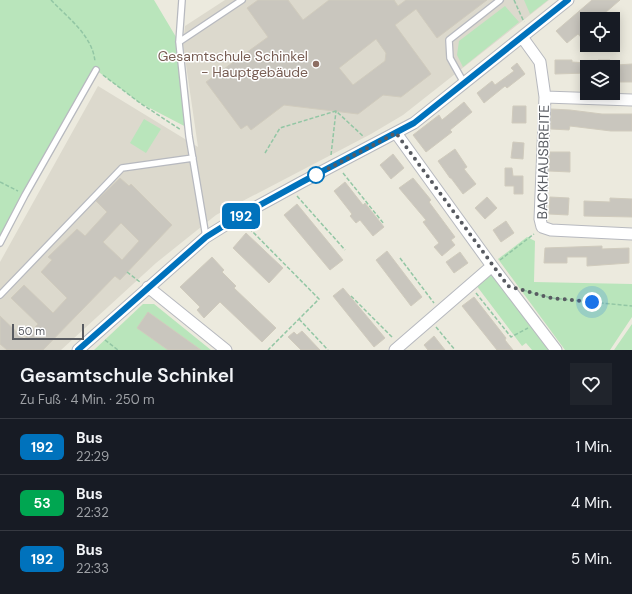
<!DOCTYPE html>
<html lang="de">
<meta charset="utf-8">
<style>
:root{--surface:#171b24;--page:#20242c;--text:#f1f3f6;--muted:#9ea1a6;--line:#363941}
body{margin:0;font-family:"DM Sans",sans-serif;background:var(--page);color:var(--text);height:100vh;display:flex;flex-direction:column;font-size:15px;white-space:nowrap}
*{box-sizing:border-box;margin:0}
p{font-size:13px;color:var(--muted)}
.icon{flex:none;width:22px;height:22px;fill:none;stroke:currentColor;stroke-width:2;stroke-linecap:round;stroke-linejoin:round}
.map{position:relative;height:350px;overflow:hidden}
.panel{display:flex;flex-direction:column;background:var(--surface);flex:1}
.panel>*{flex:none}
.badge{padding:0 8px;border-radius:6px;font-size:14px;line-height:26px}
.fabs{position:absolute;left:580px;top:12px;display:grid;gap:8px}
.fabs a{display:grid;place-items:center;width:40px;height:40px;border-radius:0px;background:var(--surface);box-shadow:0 2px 10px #0003;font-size:20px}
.scale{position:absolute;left:12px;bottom:10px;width:72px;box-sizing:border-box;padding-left:4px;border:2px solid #585b61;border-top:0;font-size:11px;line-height:14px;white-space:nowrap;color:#585b61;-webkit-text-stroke:3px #fff;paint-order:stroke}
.you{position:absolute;width:20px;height:20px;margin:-10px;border:3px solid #fff;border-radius:50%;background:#1a73e8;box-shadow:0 0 0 6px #1a73e833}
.map>.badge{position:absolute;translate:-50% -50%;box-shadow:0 0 0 2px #fff}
.round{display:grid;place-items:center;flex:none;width:42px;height:42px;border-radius:0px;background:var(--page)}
.summary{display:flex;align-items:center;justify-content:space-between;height:68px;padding:0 20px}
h1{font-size:19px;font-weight:600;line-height:30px}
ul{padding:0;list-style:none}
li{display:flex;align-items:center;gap:12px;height:56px;padding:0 20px;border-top:1px solid var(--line)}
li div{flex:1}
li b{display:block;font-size:15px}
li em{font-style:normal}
li .badge{min-width:44px;font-weight:700;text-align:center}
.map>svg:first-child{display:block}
</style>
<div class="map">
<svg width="632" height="350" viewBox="0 0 632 350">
<rect width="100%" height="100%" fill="#eceade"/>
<path fill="#dcd9cd" d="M225 0H549L403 115 371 134 216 215 156 263 61 350H0V262L98 86 198 147 183 44 185 26Z"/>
<path fill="#b9e5bb" d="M0 0H154L179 42 192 130 140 103 96 70 0 237Z
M524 0H548L530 14Z
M505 6 519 22 463 67 457 55 459 41Z
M144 119 161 129 146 153 130 143Z
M527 237 535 241 534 282 632 284V317L610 350H565L498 259Z
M491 274 550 350H532L526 343 522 346 476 285Z
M143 304H154L211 350H94Z
M632 324V350H614Z"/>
<path fill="#c9c6be" stroke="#d0cbbd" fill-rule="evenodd" d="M258 0H288L303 20 329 0H394L398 6 406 0H487L437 38 416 9 395 25 431 74 401 97 383 95 358 114 284 105 251 130 247 125 241 129 206 82 268 37 247 8ZM376 39 386 53 385 61 353 85 339 68Z
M592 0H620L598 19H587V44L578 34 567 43 556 31Z
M555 60H572V62L587 63V73L555 74Z
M598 60H610V67H598Z
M517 63 525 74 507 88 505 86 484 103 477 93 492 81 495 85 514 71 511 68Z
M632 64V82H616V65Z
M464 102 472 112 450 130 452 132 426 152 413 135 439 115 442 120Z
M513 106H526V123H512Z
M551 109 570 110 602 114H632V131H611L570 126 569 130 551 129Z
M513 142 524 143 523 159 511 158Z
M455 149 467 167 464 169 476 184 463 194 451 178H450L438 161Z
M550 152H570V172L549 171Z
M393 154 404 168 391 179 380 165Z
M505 168H512L513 176H523V194H514V186H505Z
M120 178 129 186 131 184 172 225 120 280 115 276 43 350H7L0 344V316L24 339 38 324 11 298 24 285 53 313 67 298 41 272 52 260 48 257 77 229 85 236 107 212 96 201ZM121 223 139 241 122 260 103 242Z
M413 178 431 200 429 202 455 237 451 240 455 245 442 256 434 247 439 243 423 222 426 220 399 188Z
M345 182 363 205 365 203 384 227 373 236 360 220 356 223 350 216 352 214 334 191Z
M487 197 497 208 485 219 475 208Z
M550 197 569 198 568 215 549 214Z
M610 198 632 199V217L584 216V201L610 202Z
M297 204 343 260 330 270 284 215Z
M506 221 514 233 501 242 493 230Z
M246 233 283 268 269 283 233 248Z
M602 246V249L629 248V263L587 266V257H567V263H544L545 248Z
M387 251 422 297 411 306 376 260Z
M460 252 468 263 454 273 446 262Z
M212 257 224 270 222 272 236 286 234 288 276 328 262 342 220 302 204 318 197 310 200 307 180 287Z
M343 288 385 338 374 347 333 296Z
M474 297 506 338 505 340 513 350H497L462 306Z
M148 312 201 350H168L137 328Z
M302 331 320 350H301L288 337 294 332 297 335Z
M434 336 445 350H428L424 345Z"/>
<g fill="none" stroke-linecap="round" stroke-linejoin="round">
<g stroke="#b7b9bf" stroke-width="8">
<path id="lane" d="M182 0 179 42 189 136 206 237
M179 42 242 0
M464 83 450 58 449 40 500 0
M0 243 25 195 96 70
M0 295 122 168 193 158"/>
</g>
<g stroke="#b7b9bf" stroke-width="13">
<path id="street" d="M522 37 540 62 545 97 540 219 542 227 551 230 632 234
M545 97 632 100
M396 133 492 266 556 350
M148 287 226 350
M78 350 206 237 238 217 302 182 414 123 568 0
M395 350 492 266"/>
</g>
<path stroke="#92c6a4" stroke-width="1.5" stroke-dasharray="4 2" stroke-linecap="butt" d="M51 0C68 18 93 36 95 62
M514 0 524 22
M103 75 140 103 181 130
M265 153 280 128 336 111 364 137
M331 155 336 111
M343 173 384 224
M0 182 18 191
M297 196 345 250
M245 224 319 299 268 350
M400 258 434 303
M500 260 534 234
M127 272 140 282
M523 290 551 298 632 306
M476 293 511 337 528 328
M351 296 393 338
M299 319 328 350
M436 327 455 350
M105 340 118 350"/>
<use href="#lane" stroke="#fff" stroke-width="5.5"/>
<use href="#street" stroke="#fff" stroke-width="11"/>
</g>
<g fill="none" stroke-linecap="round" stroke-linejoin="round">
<g stroke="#fff" stroke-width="9">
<path id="line" d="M78 350 206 237 238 217 302 182 414 123 568 0"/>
</g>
<use href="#line" stroke="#0072bc" stroke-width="6"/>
<path stroke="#585b61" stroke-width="4" stroke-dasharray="0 7.2" d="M316 175 396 133 508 286 551 298 592 302"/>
</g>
<circle fill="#8d6e63" stroke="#fff" stroke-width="1.5" cx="316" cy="64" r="4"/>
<circle fill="#fff" stroke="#0072bc" stroke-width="2" cx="316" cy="175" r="8"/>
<g text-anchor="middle" stroke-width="3" stroke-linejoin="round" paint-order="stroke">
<g font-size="14" fill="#785e54" stroke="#fff" text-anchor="end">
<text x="308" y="61">Gesamtschule Schinkel<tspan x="308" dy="16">- Hauptgebäude</tspan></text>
</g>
<g font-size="14" fill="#585b61" stroke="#fff">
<text transform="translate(543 162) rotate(-89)" y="5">BACKHAUSBREITE</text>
</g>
</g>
</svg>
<div class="fabs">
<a><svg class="icon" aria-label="locate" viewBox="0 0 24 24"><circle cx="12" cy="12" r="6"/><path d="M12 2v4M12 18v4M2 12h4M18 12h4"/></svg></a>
<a><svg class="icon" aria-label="layers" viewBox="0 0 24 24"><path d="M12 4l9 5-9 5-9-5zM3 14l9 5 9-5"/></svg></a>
</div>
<div class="scale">50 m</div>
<div class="you" style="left:592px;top:302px"></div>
<b class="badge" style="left:241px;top:216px;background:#0072bc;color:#fff">192</b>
</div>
<section class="panel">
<div class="summary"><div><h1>Gesamtschule Schinkel</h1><p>Zu Fuß · 4 Min. · 250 m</p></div><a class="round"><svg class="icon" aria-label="heart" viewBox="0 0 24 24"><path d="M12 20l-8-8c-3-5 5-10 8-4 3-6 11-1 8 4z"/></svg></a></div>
<ul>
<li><span class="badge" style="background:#0072bc;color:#fff">192</span><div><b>Bus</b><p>22:29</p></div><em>1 Min.</em></li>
<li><span class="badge" style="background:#00a651;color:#fff">53</span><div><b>Bus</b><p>22:32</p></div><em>4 Min.</em></li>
<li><span class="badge" style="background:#0072bc;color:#fff">192</span><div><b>Bus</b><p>22:33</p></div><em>5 Min.</em></li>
</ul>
</section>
